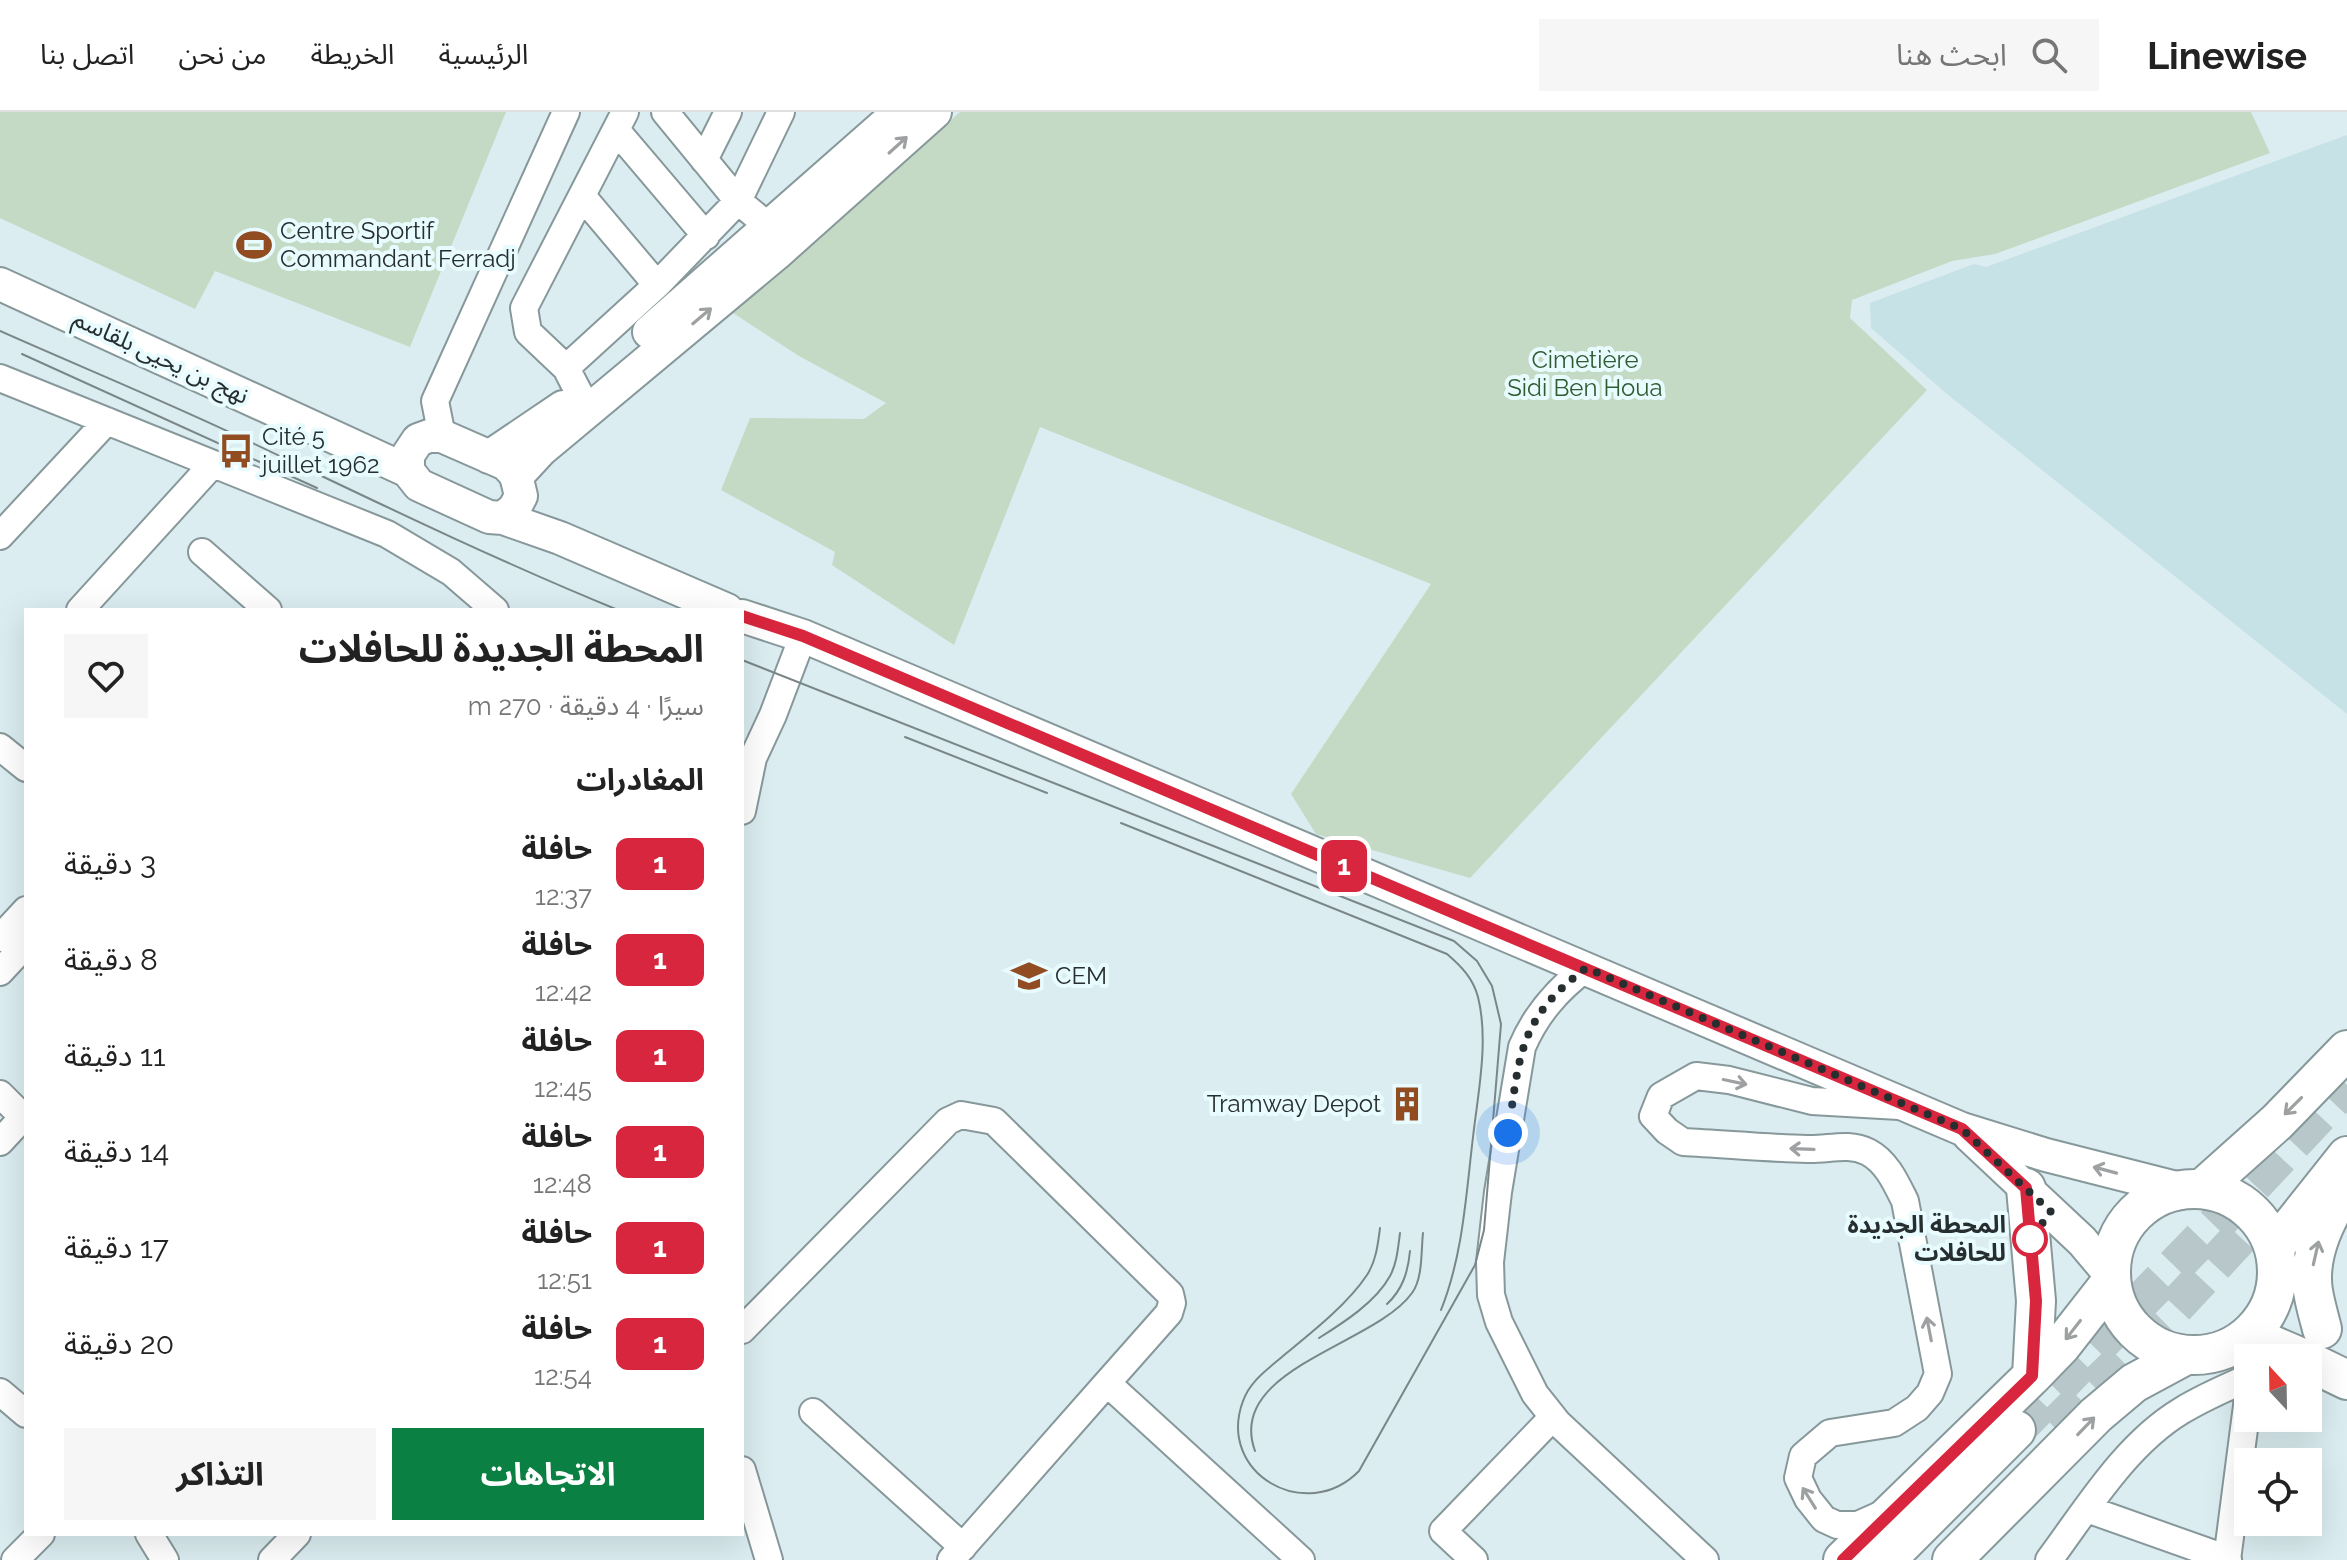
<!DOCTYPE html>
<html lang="ar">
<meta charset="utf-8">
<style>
:root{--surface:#fff;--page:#f6f6f6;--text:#222;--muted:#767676;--line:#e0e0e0;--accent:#0b8043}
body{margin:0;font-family:Raleway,"Noto Sans Arabic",sans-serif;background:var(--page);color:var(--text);direction:rtl;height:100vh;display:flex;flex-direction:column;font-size:30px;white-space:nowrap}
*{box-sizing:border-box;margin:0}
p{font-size:26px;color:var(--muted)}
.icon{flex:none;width:44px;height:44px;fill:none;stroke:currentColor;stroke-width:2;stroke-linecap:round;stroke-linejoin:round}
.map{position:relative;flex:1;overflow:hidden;direction:ltr}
.side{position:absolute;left:24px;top:496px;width:720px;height:928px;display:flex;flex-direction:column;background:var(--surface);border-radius:0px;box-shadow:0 8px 32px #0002;direction:rtl}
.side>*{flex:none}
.badge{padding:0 16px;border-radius:12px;font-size:28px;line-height:52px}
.needle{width:52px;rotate:338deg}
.fabs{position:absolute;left:2234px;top:1232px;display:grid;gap:16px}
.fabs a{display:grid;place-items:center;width:88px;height:88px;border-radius:0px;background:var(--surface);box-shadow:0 8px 32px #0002;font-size:40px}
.you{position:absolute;width:40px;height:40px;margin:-20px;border:6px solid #fff;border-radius:50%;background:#1a73e8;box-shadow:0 0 0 12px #1a73e833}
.map>.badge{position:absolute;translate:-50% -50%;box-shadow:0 0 0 4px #fff}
h2{padding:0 40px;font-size:30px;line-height:72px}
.round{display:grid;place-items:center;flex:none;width:84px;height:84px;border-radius:0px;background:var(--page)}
.head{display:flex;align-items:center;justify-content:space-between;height:136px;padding:0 40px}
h1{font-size:38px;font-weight:700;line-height:60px}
.button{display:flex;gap:16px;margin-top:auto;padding:16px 40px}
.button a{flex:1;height:92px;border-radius:0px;background:var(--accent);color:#fff;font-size:32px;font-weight:700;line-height:92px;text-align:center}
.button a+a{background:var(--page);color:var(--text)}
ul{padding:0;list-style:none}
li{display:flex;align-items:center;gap:24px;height:96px;padding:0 40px}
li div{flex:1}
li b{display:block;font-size:30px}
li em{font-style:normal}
li .badge{min-width:88px;font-weight:700;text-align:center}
header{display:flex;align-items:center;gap:48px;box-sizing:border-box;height:112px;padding:0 40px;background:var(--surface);border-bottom:2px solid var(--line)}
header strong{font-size:38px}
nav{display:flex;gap:44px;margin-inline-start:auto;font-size:28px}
.search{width:560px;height:72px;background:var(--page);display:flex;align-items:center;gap:20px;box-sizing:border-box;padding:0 28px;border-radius:0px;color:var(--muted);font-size:30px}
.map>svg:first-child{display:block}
</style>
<header>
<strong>Linewise</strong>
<div class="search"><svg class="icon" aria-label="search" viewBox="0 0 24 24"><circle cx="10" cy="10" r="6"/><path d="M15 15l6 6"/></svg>ابحث هنا</div>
<nav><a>الرئيسية</a><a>الخريطة</a><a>من نحن</a><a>اتصل بنا</a></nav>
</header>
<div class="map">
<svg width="2347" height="1448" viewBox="0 0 2347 1448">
<rect width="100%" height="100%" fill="#dbedf1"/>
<path fill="#c6e2e6" d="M2347 23V602L1947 282 1871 216 1870 191 1974 152 1986 155Z"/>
<path fill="#c5dac5" d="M0 0H506L410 235 215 159 195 197 0 106Z
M960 0H2251L2270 41 1995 142 1952 149 1852 188 1850 206 1927 278 1470 766 1316 722 1291 682 1431 472 1040 315 954 533 832 453 835 440 721 378 750 306 864 307 886 291 799 244 733 201Z"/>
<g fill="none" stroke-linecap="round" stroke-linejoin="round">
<path stroke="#b7c7ca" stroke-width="38" stroke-dasharray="38 19" stroke-linecap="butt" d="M2054 1315 2163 1208 2265 1098
M2016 1318 2243 1084 2347 973"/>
<g stroke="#87989b" stroke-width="30">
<path id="minor" d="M665 0 738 89 781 0
M616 18 706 124
M704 48 728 0
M582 84 657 173
M566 256 528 220 524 196 625 0
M0 266 387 422 451 460 495 498
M579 281 566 256 657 173 738 89 761 108 776 109
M442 324 435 289 566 0
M0 424 107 309
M202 440 268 498
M80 498 212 353
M0 635 26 656
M742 699 753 646 773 603 803 524
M0 826 26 798
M1586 856C1557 878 1536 902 1522 935L1498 1080 1490 1150 1491 1183 1499 1210 1535 1282 1558 1311 1705 1448
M0 860 26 832
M0 982 23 1005
M0 1030 26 1002
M742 1218 948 1009 961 1003 994 1009 1170 1182 1172 1191 1169 1201 1107 1271 1301 1448
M0 1280 26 1302
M813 1300 963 1435
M742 1358 769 1448
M2087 1397 2228 1447
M1885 1401 1858 1413H1837L1824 1407 1808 1387 1798 1366 1803 1344 1830 1321 1894 1311 1917 1296 1930 1281 1938 1262 1905 1089C1896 1071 1887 1050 1868 1040 1848 1030 1828 1038 1807 1037 1766 1036 1724 1032 1683 1030L1667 1019 1653 1004 1661 984 1696 964 1729 968 1812 989 1899 994
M149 1422 165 1448
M15 1448 41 1422
M272 1448 297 1422
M951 1448 1107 1271
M1474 1448 1443 1419 1553 1305
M2049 1448C2087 1397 2125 1333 2181 1299 2202 1286 2225 1276 2248 1266
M2227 1448 2248 1286"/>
</g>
<g stroke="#87989b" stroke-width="36">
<path id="major" d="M0 172 408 359
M649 220 899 0
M489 345 563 295
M516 365 541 338 776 142 935 0
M503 406 514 397 521 384 516 363 506 352 442 324H429L418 328 408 343V359L419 373 489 405 503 406 560 426 727 498
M742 504 803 524 1962 1017 2046 1043 2180 1077
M1969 1023 2082 1129 2109 1161"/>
</g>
<g stroke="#87989b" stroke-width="42">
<path id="highway" d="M2026 1076 2036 1189 2032 1264
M2111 1160a83 83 0 1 1 166 0a83 83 0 1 1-166 0Z
M2202 1077 2277 1010 2347 938
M2274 1136 2347 1044
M2322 1217C2319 1205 2315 1192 2313 1179 2307 1141 2328 1103 2347 1072
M2249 1223 2302 1246
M2308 1249 2347 1268
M1843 1448 2032 1264 2061 1234 2111 1170
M1886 1448 2016 1318
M1952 1448 2096 1303 2134 1271 2186 1243"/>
</g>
<use href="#minor" stroke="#fff" stroke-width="26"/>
<use href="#major" stroke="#fff" stroke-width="32"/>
<use href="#highway" stroke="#fff" stroke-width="38"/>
<path stroke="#7a8688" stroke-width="2" d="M0 219C81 255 164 289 244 327 368 386 491 446 618 498
M22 242 317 376
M742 548 1454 829 1477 849 1492 874 1501 912 1484 1118 1475 1153 1359 1359C1306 1413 1216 1361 1243 1289 1250 1269 1268 1257 1283 1244 1311 1221 1347 1193 1367 1163 1376 1149 1378 1132 1380 1116
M905 625 1047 681
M1121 711 1447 842C1461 854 1473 866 1478 885 1489 929 1478 981 1473 1025 1466 1083 1463 1143 1441 1198
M1387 1192C1402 1178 1408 1161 1410 1139
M1319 1226C1343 1211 1376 1190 1390 1164 1397 1151 1398 1136 1400 1121
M1255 1339C1225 1257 1375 1233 1412 1181 1423 1166 1421 1139 1423 1121"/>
</g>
<defs><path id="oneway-shaft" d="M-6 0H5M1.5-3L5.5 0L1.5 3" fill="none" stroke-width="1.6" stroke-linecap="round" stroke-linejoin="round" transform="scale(2)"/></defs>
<g stroke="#9ea1a1">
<use href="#oneway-shaft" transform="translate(898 33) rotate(-42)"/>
<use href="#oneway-shaft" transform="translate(702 204) rotate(-40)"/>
<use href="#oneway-shaft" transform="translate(1735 970) rotate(12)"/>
<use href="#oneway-shaft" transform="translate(2293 994) rotate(135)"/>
<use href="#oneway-shaft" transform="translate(1802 1037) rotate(-178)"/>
<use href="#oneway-shaft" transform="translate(2105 1058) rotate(-165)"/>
<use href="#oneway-shaft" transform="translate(2316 1141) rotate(-77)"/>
<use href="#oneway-shaft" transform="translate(1929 1217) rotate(-101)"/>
<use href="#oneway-shaft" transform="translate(2073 1218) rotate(128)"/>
<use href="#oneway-shaft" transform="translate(2086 1314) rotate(-46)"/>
<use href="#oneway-shaft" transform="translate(1809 1386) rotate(-122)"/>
</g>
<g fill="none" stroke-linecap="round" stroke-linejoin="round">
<g stroke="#fff" stroke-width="18">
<path id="line" d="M742 504 803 524 1962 1017 2026 1076 2036 1189 2032 1264 1843 1448"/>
</g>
<use href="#line" stroke="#d7263d" stroke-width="12"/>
<path stroke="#272e2f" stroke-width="8" stroke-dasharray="0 14.4" d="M1508 1021C1520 943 1518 907 1586 856L1962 1017 2051 1100 2030 1127"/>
</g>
<defs>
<g id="stadium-bare" transform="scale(2.76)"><path d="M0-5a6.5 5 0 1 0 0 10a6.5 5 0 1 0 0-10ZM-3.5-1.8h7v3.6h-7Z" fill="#914c22" stroke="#e8fbfe" stroke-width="2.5" paint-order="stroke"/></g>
<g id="bus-bare" transform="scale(2.76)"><path d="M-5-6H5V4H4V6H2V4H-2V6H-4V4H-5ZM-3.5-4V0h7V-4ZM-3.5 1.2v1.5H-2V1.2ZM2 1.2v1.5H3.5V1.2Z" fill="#914c22" stroke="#e8fbfe" stroke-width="2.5" paint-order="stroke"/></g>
<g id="school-bare" transform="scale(2.76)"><path d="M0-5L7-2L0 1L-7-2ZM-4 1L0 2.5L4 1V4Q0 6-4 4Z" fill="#914c22" stroke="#e8fbfe" stroke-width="2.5" paint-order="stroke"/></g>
<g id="building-bare" transform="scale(2.76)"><path d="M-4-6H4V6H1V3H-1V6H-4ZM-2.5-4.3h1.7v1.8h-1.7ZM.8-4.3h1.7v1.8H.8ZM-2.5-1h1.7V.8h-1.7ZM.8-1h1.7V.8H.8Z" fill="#914c22" stroke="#e8fbfe" stroke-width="2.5" paint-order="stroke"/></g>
</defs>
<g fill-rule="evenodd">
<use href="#stadium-bare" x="254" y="133"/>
<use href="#bus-bare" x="236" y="339"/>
<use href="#school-bare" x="1029" y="864"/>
<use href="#building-bare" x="1407" y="992"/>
</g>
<circle fill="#fff" stroke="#d7263d" stroke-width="4" cx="2030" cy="1127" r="16"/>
<g text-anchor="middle" stroke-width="8" stroke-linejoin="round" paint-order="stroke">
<g font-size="24" fill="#272e2f" stroke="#e8fbfe" text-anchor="start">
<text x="280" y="127">Centre Sportif<tspan x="280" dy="28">Commandant Ferradj</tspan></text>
<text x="262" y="333">Cité 5<tspan x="262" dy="28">juillet 1962</tspan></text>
<text x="1055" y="872">CEM</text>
<text x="1381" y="1000" text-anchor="end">Tramway Depot</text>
</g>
<g font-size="24" fill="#272e2f" stroke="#e8fbfe">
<text transform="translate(161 245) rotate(25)" y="8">نهج بن يحيى بلقاسم</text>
</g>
<g font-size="24" fill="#305c32" stroke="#e8fbfe">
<text x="1585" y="256">Cimetière<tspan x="1585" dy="28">Sidi Ben Houa</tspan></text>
</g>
<g font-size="24" font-weight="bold" fill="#272e2f" stroke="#e8fbfe" text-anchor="end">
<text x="2006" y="1121">المحطة الجديدة<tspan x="2006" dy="28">للحافلات</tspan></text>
</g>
</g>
</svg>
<div class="fabs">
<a><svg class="needle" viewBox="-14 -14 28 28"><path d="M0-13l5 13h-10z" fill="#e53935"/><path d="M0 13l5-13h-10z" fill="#767676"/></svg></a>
<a><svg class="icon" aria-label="locate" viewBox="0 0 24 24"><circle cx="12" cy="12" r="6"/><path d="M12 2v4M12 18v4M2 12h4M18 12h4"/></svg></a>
</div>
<div class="you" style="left:1508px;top:1021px"></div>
<b class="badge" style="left:1344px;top:754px;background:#d7263d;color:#fff">1</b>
<section class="side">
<div class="head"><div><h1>المحطة الجديدة للحافلات</h1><p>سيرًا · 4 دقيقة · 270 m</p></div><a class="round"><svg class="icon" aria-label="heart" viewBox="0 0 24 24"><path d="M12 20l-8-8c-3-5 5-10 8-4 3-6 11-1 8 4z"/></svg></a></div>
<h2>المغادرات</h2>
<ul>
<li><span class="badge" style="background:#d7263d;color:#fff">1</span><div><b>حافلة</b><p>12:37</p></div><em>3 دقيقة</em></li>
<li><span class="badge" style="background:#d7263d;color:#fff">1</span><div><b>حافلة</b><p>12:42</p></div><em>8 دقيقة</em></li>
<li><span class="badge" style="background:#d7263d;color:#fff">1</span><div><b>حافلة</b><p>12:45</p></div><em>11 دقيقة</em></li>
<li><span class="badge" style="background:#d7263d;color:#fff">1</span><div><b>حافلة</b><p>12:48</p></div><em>14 دقيقة</em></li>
<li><span class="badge" style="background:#d7263d;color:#fff">1</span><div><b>حافلة</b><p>12:51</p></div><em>17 دقيقة</em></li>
<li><span class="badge" style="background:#d7263d;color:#fff">1</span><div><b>حافلة</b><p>12:54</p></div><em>20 دقيقة</em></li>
</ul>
<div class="button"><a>الاتجاهات</a><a>التذاكر</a></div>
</section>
</div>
